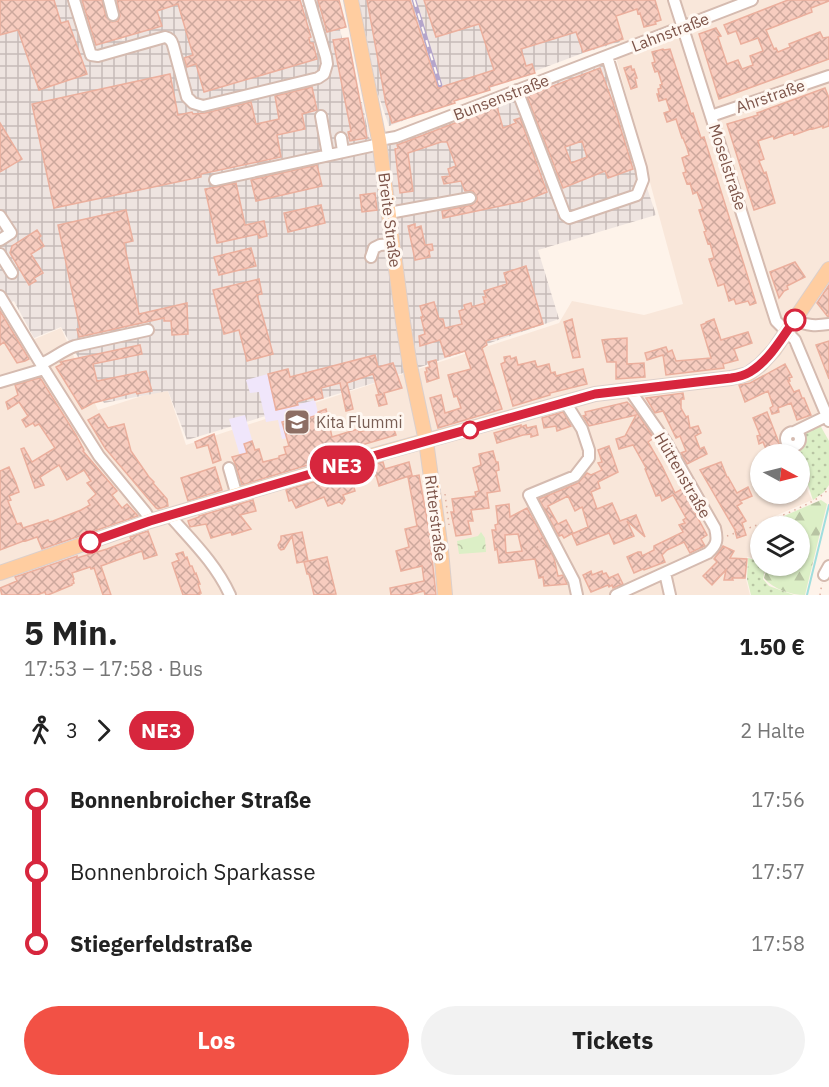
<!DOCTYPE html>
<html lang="de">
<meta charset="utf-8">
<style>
:root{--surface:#fff;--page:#f2f2f2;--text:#222;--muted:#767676;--accent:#f25145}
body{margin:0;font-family:"IBM Plex Sans",sans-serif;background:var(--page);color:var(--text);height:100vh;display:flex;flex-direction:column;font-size:22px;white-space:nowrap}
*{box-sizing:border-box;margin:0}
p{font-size:20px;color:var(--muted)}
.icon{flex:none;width:33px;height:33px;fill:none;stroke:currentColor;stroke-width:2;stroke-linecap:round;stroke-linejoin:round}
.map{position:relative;height:595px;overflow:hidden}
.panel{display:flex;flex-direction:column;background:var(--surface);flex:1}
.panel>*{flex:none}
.badge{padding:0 12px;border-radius:20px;font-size:21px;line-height:39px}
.needle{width:39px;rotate:97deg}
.tools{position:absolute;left:750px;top:444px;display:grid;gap:12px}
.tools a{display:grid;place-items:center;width:60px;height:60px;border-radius:50%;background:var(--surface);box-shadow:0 2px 4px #0004;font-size:30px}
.map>.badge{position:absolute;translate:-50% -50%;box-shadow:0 0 0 3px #fff}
.legs{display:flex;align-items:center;gap:9px;height:66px;padding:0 24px;font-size:20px}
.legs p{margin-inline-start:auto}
.summary{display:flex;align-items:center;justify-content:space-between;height:102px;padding:0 24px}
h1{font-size:33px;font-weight:700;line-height:45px}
.primary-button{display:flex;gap:12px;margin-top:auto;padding:12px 24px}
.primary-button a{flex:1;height:69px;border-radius:36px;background:var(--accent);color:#fff;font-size:24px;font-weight:700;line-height:69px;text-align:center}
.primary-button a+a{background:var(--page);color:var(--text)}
ul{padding:0 24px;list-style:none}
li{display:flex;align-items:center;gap:21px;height:72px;font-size:22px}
li i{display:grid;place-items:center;width:9px;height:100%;margin:0 8px;background:currentColor}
li i::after{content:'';width:15px;height:15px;margin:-8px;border:4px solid;border-radius:50%;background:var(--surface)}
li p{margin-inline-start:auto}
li:first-child i{background:linear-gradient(#0000 50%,currentColor 0)}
li:last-child i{background:linear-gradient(currentColor 50%,#0000 0)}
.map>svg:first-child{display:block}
</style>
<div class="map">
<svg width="829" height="595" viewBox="0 0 829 595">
<defs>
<pattern id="industrial-grid" width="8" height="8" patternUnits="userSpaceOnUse" patternTransform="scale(1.5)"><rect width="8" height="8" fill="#eee4e0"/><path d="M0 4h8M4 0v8" fill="none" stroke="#c6bbb8"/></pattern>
<pattern id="grass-dots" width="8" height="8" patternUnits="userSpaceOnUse" patternTransform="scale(1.5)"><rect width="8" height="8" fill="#dcefc6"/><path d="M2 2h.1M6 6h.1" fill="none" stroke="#b8c4a3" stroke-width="1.8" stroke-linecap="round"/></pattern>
<pattern id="forest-firs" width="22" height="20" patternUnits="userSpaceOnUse" patternTransform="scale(1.5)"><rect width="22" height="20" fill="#dcefc6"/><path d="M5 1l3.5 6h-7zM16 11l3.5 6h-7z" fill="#b8c4a3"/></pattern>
<pattern id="park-crowns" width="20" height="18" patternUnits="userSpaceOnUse" patternTransform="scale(1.5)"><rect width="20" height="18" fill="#dcefc6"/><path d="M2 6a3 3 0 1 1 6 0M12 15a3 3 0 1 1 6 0" fill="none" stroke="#b8c4a3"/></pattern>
<pattern id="building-cross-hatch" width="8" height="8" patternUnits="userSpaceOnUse" patternTransform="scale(1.5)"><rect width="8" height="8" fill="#f7ccbf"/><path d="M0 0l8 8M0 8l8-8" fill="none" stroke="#cda89d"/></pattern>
</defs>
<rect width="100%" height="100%" fill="#fef3ea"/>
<path fill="#f9e7da" d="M608 0H829V416L781 435 790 454H760V494H800V474L812 500 759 523 760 527V560L747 557 746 579 750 595H0V309L2 308 23 344 61 328 98 410 167 388 186 445 559 323 572 301 644 315 683 304 617 61 620 42Z"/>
<path fill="url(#industrial-grid)" d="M0 0H111L122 40 125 39 114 0H333L357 102H362L372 150 606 64 656 215 538 250 559 319 380 381 187 440 168 391 104 403 61 327 34 338 14 301 0 306Z
M359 0H608L620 42 583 53 389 126 377 91Z"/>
<path fill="#f0e6fb" d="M268 374 276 410 315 400 320 421 311 436 319 463 301 468 294 437 282 439 278 420 266 422 259 392 250 393 246 380Z
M245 415 263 479 248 483 229 419Z"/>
<path fill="url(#grass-dots)" d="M820 425 829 441V485L824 492 813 500 806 479 808 478 799 448C804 444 806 439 804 433Z
M748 558 760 561V566H766L763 579 769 586 794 595H751L747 579Z"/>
<path fill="url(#forest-firs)" d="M821 500 827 504 805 595C791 595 773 589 764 578L767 566H800V526H777L784 516Z"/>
<path fill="url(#park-crowns)" d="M481 532 485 538 486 552 459 554 457 541 478 536Z"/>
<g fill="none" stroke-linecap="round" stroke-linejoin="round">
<path stroke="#a0dede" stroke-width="2" d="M807 595 829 505"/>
</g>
<path fill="url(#building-cross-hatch)" stroke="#ebaf9d" stroke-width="1.5" fill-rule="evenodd" d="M0 0H54L61 23 68 21 87 74 39 90 18 30 0 35Z
M82 0H102L106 17 112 22 118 21 120 16 117 0H300L311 37 309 38 310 43H313L317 59 204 92 196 64 187 67 184 58 193 55 178 4 157 11 162 26 96 45Z
M318 0H339L346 27 327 32Z
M367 0H410L438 88 494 70 479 24 436 37 424 0H655L661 20 655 22 656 24 644 27 640 13 638 14 637 9 616 16 623 39 583 52 576 32 521 49 526 66 532 64 535 73 489 87 490 90 454 101 455 103 392 123 386 104Z
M788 0H829V1L811 8 812 12 766 30 774 49 776 48 778 52 790 47 789 44 820 32 823 38 829 37V59L719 99 699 34 716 28 721 36 718 37 727 64 738 60 742 69 753 65 750 56 763 51 758 38 741 44 736 31 728 34 724 25Z
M348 38 367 138 350 141 348 132 351 131 333 40Z
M663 49 664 50 670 49 691 114 693 113 701 138 704 137 756 303 750 305 748 301 736 304 734 299 729 301 724 284 718 286 709 259 714 258 710 243 708 244 704 232 706 231 699 210 703 209 697 192 693 194 690 183 687 184 683 173 686 172 682 158 689 155 687 148 683 138H682L676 119 667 122 664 113 670 111 666 99 659 101 657 94H659L658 89 661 88 660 85 662 84 658 71 655 72 652 63 655 62 652 52Z
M631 66 632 70 634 69 637 78H635L637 87 631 89 624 68Z
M600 68 613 103 633 169 608 178 605 171 563 188 527 96ZM582 141 587 157 571 163 565 147Z
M170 74 178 115 192 112 193 114 205 113 251 102 256 124 279 119 275 96 312 87 317 110 302 114 305 129 277 135 281 157 201 174V177L54 208 32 104Z
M825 88 829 98V126L823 128V126L813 129V128L794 135 793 132 774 139 773 136 758 141 764 159 759 161 764 173 766 172 775 203 754 210 727 124 758 115 757 113Z
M497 107 503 128 516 123 514 120 520 118 547 192 524 201 443 218 442 211 472 205 477 201V197L473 191H465L461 181 444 184 442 177 450 176 448 169 456 166 447 142H441L408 153 413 191 400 193 395 149 398 148 397 145Z
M0 123 22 159 0 172Z
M317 165 322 186 256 201 251 180Z
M236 183 245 225 264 221 267 236 259 238 258 234 217 243 205 189Z
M375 193 377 210 362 212 360 195Z
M321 205 325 223 288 232 284 213Z
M126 210 133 241 124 243 139 314 187 303 188 334 172 335 171 321H164V318L79 337 77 329H80L58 225Z
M415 224V228L421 226 425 245 432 244 433 250 429 251 430 257 415 260 408 226Z
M37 230 41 236 39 238 44 246 31 254 43 273 34 278 36 281 29 285 10 253 12 246 15 244Z
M251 248 256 266 219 275 214 257Z
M795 262 805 277 787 286 788 289 784 291 779 298 770 272Z
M526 266 543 324 486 341 487 345 482 348 502 409 438 428 430 398 441 395 445 413 461 408 457 396 454 397 448 375 471 369 465 351 445 357 440 340 420 346 419 336 425 334 421 317H423L420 306 434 302 439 319H443L445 328 462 324 459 311 465 309 464 305 471 303 472 307 485 303 483 297H486L484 291 507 284 504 273Z
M259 279 262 294 257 295 273 354 247 361 239 330 224 334 213 290Z
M829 285V317H828L817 303Z
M0 311 29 359 25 361 17 363 4 342 0 345Z
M572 319 580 357 573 358 564 322Z
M714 319 721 340 748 332 752 343 734 349 738 360 723 364 724 368 666 375 663 355 647 360 645 353 666 347 668 352 672 350 676 361 711 358 701 325 706 323V322Z
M627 338V364L644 363 645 377 616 379V362H607L602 340 611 339Z
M829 341V379L816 345Z
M140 345 142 354 93 364 97 381 146 371 152 391 137 394 136 392 93 403 82 409 56 367 62 364 60 362Z
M375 355 378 367 393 363 402 388 384 393 387 404 379 406 376 395 382 394 379 395 373 374 347 383 353 409 346 411 340 383 321 388 323 398 315 400 314 397 297 402 298 405 276 410 268 374 288 369 290 377Z
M510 356 511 359 516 357 518 365 535 361 537 367 549 364 551 373 555 372 556 376 583 369 587 384 550 393V395L513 406 501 364 505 362 504 357Z
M436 360 439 378 427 382 425 372H427L426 368 430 367 428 362Z
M785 364 792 377 789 378 790 381H788L794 392 799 390 802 398H804L811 415 797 420 791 403 778 408 779 412 772 414 770 408 773 406 768 391 745 402 739 385 750 383Z
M39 378 41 379 76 435 84 450 83 451 117 491 112 495 122 508 127 504 138 516 42 549 37 537 26 541V540L0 550V471L9 467 16 483 19 492 9 496 11 500 8 501 17 524 21 523 23 528 48 520 49 522 53 521 81 510 90 505 88 501 96 494 87 483 91 481 84 470 67 480 59 465 40 477 44 485 35 488 21 449 24 448 32 462 55 448 39 424 35 426 33 423 26 427 22 420 28 416 19 402 8 409 6 402 18 395 15 385Z
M683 393 684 399H681V408L686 417 688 416 690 428 698 426 701 433 695 436 700 449 704 447 707 454 687 464 681 453 686 451 680 436 676 438 663 411 655 413 646 398Z
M627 402 635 410 654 438 648 442 662 466 675 493 682 489 707 535 701 539 705 546 696 550 690 553 684 542 667 550 662 555 665 562 644 570 643 569 634 573 627 557 638 552H641L642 556 654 550V546L683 532 679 525 685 523 683 520 686 518 673 495 662 501 660 495 656 496 645 469 646 468 633 445 619 449 616 439 625 436 636 415 589 426 583 416 586 415 585 412Z
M326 409 332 437 358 429 359 432 388 424 389 425 392 424 396 435 317 458 318 462 242 485 236 466 232 457 247 453 244 444 252 441 255 450 259 449 263 462 279 458V456L286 454 284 447 289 446 282 422 290 420 291 423 318 415V412Z
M563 412 571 426 557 431 556 426 544 428 542 418Z
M767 412 783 453 779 454H768L763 442 759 444 757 436 760 435 753 418Z
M99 414 108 428 124 424 131 451 149 477 154 482 153 483 167 499 168 506 158 509 156 508 105 448 88 420Z
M521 425V427L526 425 527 428 536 426 538 435 531 437V434L523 435 497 443 494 433Z
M214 434 221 460 213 463 208 445 197 448 195 442Z
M609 446 618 472 598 482 600 488 591 492 597 509 612 503 620 521 636 515 645 537 627 521 634 536 614 544 609 533 577 545 572 534 588 527 582 507 575 511 568 496 548 506 558 524 566 520 573 533 564 538 562 535 559 536 539 499 578 483 587 473 591 475 602 470 598 463 602 462 598 450Z
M493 451 496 462H498L499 470 496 471 500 491 487 493 489 508 471 510 473 521H468L471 534 456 536 451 512H454L452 499 476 496 475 492 479 491 473 468 481 465 479 454Z
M383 462 385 469 409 462 412 475 379 486 376 475 358 481 353 484 355 491 343 495 345 500 342 504 339 502 328 506 324 497 296 508 292 500 289 501 286 490Z
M721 462 727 477H728L737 493 748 487 752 496 740 501 742 503 737 506 746 521 742 523 746 535 737 538 735 531 736 529 735 530 700 470Z
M215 467 222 490 188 501 181 478Z
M419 475 429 530 436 595H425L424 591 409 595H391L390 588 424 581 422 566 401 571 396 551 409 547 405 529 417 526 408 477Z
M253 500 256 511 240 515 251 529 232 535 231 532 211 538 206 524 190 527 188 521 199 517V516Z
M509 504 510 517 527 508 554 558 558 576 563 575 567 584 544 586 543 577 539 578 535 559 499 563 497 549 495 550 492 530H496L495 525 498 524 496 506ZM518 534 522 551 506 553 505 535Z
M148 531 157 555 144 559 142 551 101 566 111 595H103L94 568 91 569 90 567 72 573 74 579 73 580 74 583 72 584V585L48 595H46L45 592 37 595H2L0 588 17 581 15 577 77 556V558L107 549 131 540 130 537Z
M302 532 308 561 297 563 292 536 284 549 281 550 279 548 278 545 281 540V536Z
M723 546 734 551 730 558 747 559 745 578H732L733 580H724L726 570 712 585 703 576 717 562 714 559Z
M183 552 185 558 187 557 190 566H192L195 574 196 573 200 584H198L201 593H199L200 595H183L172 563 179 560 176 554Z
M327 557 336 594 314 595 309 574H307L304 562Z
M591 571 592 575 602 571 603 574 606 573 609 578 618 574 623 584 613 588 612 585 609 587 608 585 591 592 583 575Z"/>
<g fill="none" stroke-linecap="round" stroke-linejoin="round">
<g stroke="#d5bbb0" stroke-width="14">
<path id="minor" d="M74 0 91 55 98 56 165 37C170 38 172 41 173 45L187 97 193 103 203 106 318 78 324 74 327 64 326 57 309 0
M109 0 113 15
M674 0 776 321 795 340 829 421
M517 90 565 215 569 218 637 195 643 180 641 168 607 56
M321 116 328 155
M711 116 829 76
M341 138 343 151
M379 140 396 137 752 0
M215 180 380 144
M389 213 470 198
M0 216 11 233 0 240
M0 254 12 273
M371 257 374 248 380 245 393 244
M0 296 44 369 99 456 146 513 150 521
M795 320C807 326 816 326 829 324
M41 364C53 359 63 350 75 346L148 330
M0 382 44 369
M565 402 582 429 589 450V458L575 476 529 495 574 581 577 595
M794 432 827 416
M786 439a7 7 0 1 1 14 0a7 7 0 1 1-14 0Z
M229 468 237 496
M800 468 803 479
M170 516C192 541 216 564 230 595
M665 573 670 595
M824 575 829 566
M616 595 708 553C717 545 718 540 715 528L666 442 629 389"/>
</g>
<g stroke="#dbcfcc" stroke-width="16">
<path id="major" d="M351 0 379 140 403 322 410 366 426 441 441 550 445 595
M0 573 150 521 353 461 595 394 731 378 748 374 760 365 774 350 829 269"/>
</g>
<path stroke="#ddafa0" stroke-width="1.5" stroke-dasharray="1.5 4.5" stroke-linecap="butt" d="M445 494 449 525
M727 536C748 528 819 505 829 488
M525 549H530L545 545
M820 595 822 583"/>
<use href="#minor" stroke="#fff" stroke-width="10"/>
<use href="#major" stroke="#ffcda0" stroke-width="14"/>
<g stroke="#b4a5cb" stroke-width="4.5">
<path id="rail" d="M414 0 440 85"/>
</g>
<use href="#rail" stroke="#fff8f2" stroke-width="2" stroke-dasharray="7" stroke-linecap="butt"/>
</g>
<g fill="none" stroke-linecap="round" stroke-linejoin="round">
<g stroke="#fff" stroke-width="14">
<path id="line-1" d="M90 542 150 521 348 463 595 394 731 378C738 377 745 375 750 372 770 360 781 338 795 320"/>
</g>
<use href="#line-1" stroke="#d7263d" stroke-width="9"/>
</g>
<defs>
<g id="school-square" transform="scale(1.35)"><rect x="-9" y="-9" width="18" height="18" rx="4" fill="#8d6e63" stroke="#fff8f2"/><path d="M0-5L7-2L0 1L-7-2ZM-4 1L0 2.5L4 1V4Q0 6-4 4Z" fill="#fff"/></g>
</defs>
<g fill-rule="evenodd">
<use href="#school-square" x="297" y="422"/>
</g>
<g fill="#fff" stroke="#d7263d" stroke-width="3">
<circle cx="795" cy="320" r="10"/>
<circle cx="470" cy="430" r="8"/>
<circle cx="90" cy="542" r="10"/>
</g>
<g text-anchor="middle" stroke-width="6" stroke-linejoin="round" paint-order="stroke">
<g font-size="16" fill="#7d5449" stroke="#fff8f2">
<text transform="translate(670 32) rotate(-21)" y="6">Lahnstraße</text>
<text transform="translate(770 96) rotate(-19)" y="6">Ahrstraße</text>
<text transform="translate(501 97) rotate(-21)" y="6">Bunsenstraße</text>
<text transform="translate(728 167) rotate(72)" y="6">Moselstraße</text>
<text transform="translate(390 220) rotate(83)" y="6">Breite Straße</text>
<text transform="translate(683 475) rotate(60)" y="6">Hüttenstraße</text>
<text transform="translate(436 518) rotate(83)" y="6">Ritterstraße</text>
</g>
<g font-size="16" fill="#785e54" stroke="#fff8f2" text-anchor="start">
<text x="316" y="428">Kita Flummi</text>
</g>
</g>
</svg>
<div class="tools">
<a><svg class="needle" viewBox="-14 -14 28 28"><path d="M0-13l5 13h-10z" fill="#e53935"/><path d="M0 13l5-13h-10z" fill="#767676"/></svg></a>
<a><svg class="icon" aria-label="layers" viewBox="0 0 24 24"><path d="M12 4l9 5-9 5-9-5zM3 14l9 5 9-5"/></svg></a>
</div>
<b class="badge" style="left:342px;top:465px;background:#d7263d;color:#fff">NE3</b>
</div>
<section class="panel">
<div class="summary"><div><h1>5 Min.</h1><p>17:53 – 17:58 · Bus</p></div><b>1.50 €</b></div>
<div class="legs"><svg class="icon" aria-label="walk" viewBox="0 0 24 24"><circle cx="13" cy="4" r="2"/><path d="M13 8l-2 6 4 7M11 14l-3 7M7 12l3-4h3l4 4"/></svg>3<svg class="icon" aria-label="forward" viewBox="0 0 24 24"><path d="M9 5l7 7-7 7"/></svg><b class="badge" style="background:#d7263d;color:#fff">NE3</b><p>2 Halte</p></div>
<ul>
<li><i style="color:#d7263d"></i><b>Bonnenbroicher Straße</b><p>17:56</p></li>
<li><i style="color:#d7263d"></i><span>Bonnenbroich Sparkasse</span><p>17:57</p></li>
<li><i style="color:#d7263d"></i><b>Stiegerfeldstraße</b><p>17:58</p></li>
</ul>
<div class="primary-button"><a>Los</a><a>Tickets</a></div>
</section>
